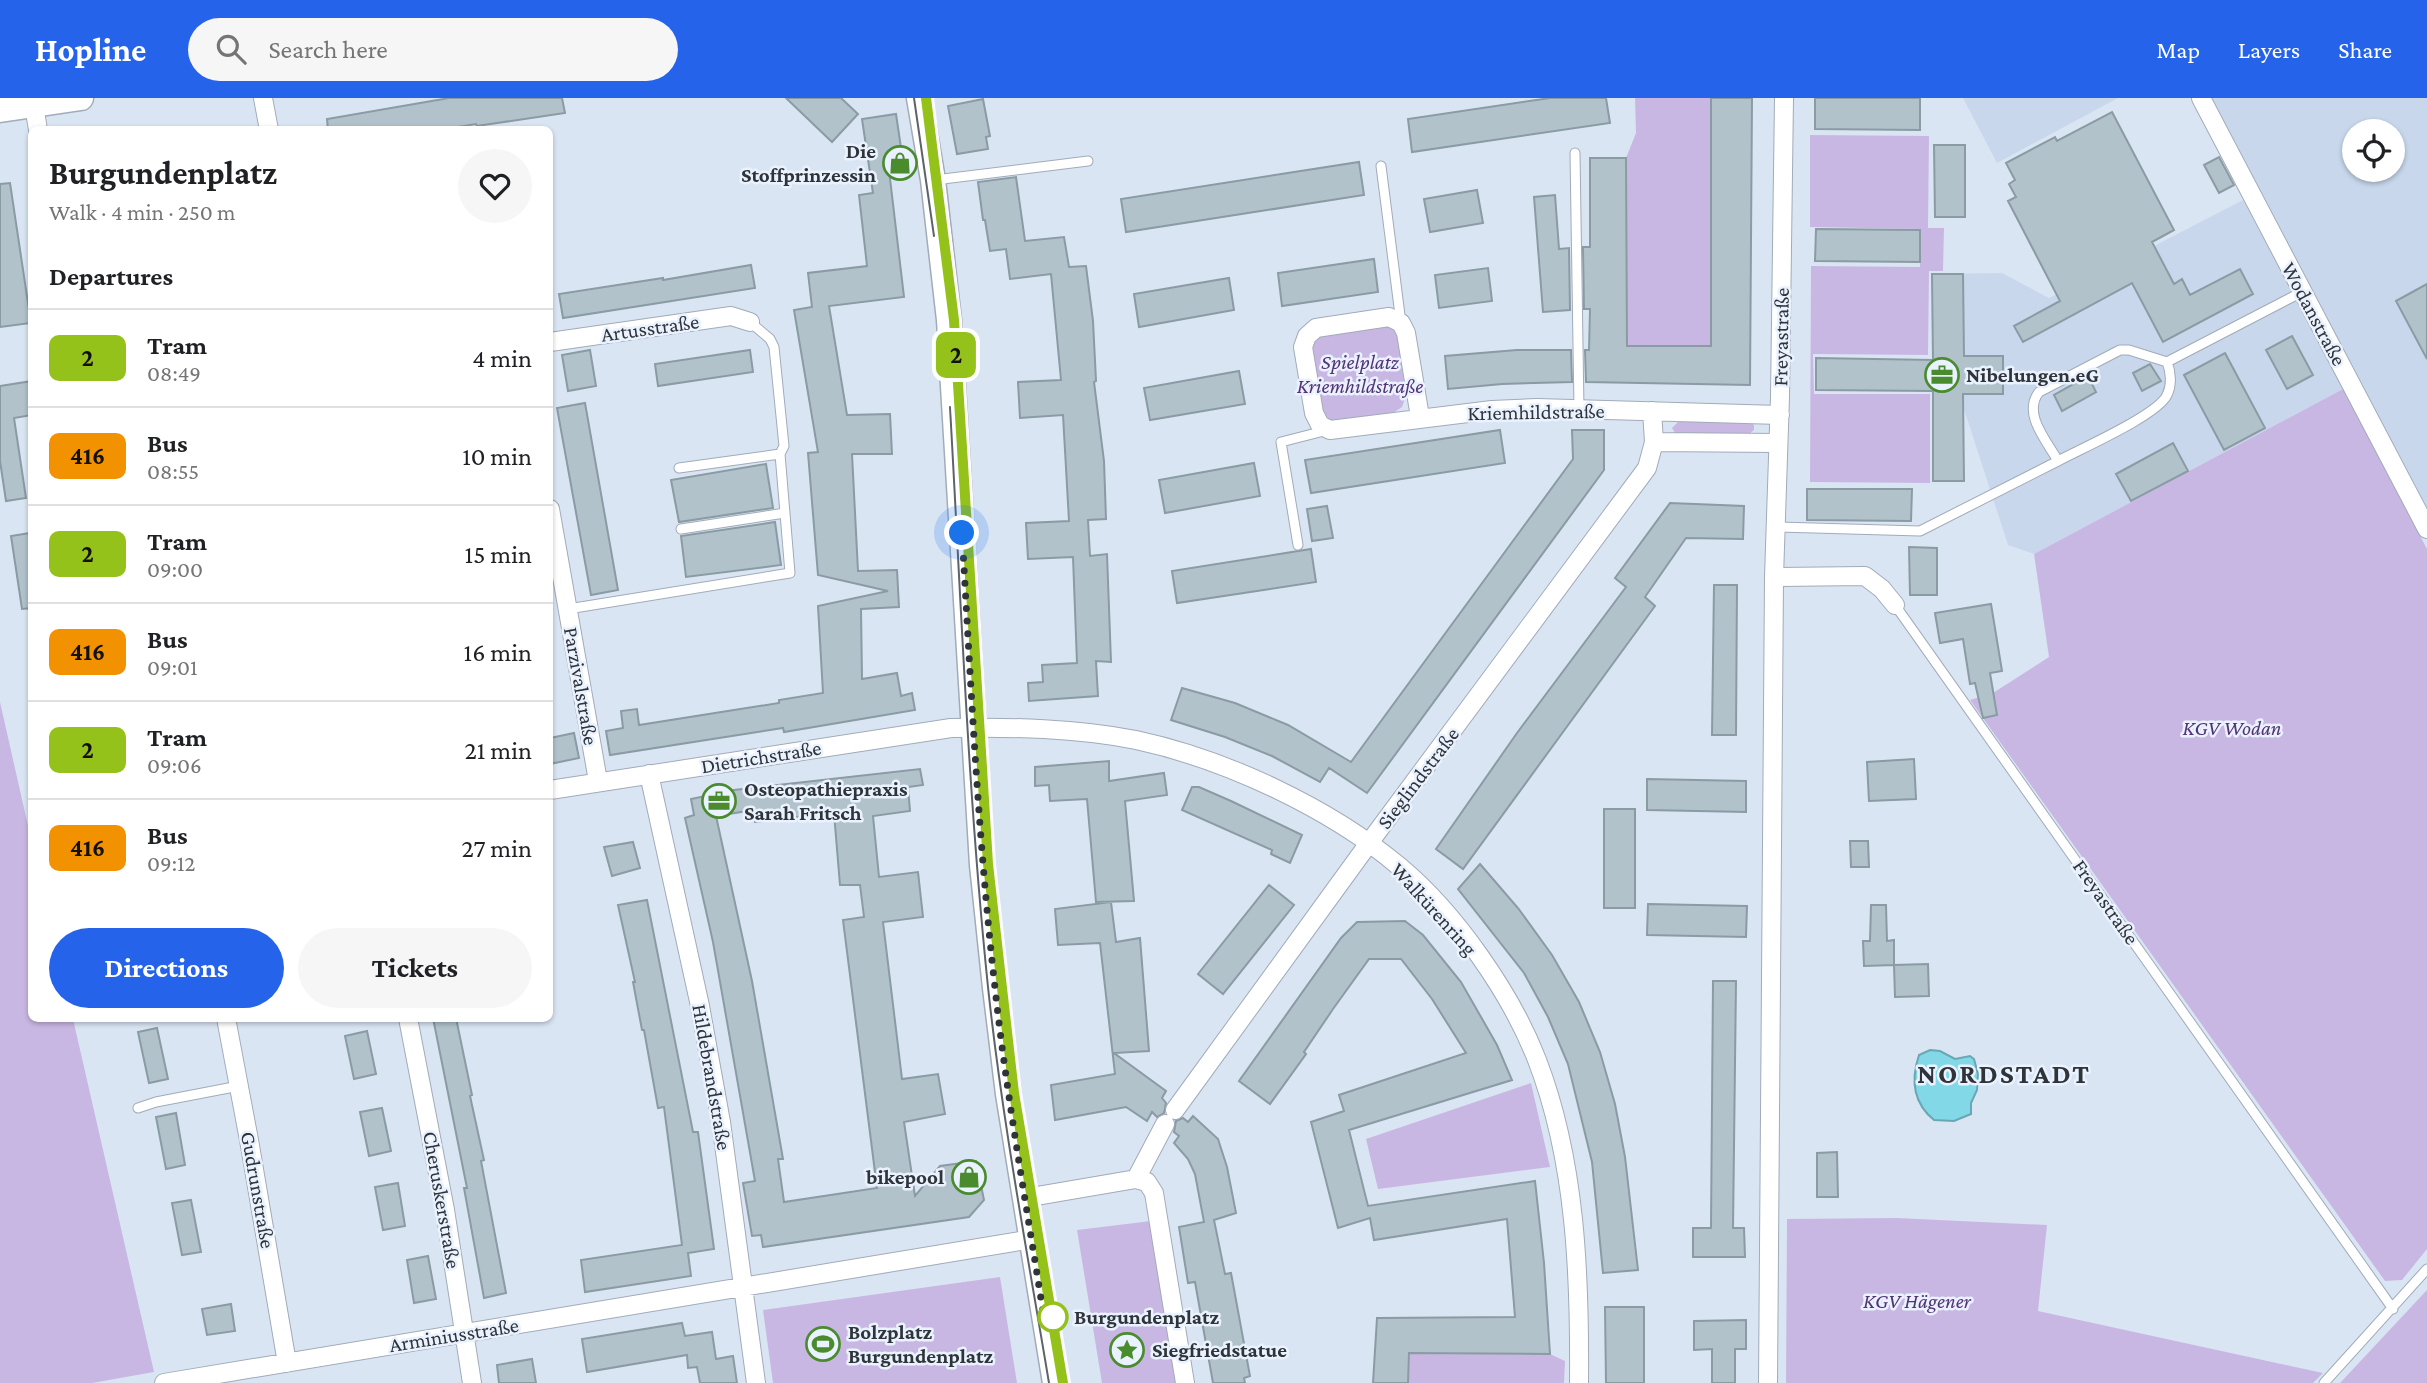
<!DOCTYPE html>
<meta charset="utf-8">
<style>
:root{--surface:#fff;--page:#f6f6f6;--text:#202124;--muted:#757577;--line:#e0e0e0;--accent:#2563eb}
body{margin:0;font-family:"Crimson Pro",serif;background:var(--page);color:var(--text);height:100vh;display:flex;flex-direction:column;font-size:26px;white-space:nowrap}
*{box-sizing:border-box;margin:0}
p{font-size:23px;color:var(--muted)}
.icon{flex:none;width:38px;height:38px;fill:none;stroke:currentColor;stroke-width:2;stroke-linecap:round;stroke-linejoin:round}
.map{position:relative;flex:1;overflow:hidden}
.panel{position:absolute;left:28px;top:28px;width:525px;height:896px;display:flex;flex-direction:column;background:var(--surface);border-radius:10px;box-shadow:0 2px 5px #0004}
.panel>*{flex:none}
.badge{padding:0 14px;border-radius:10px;font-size:24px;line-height:46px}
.controls{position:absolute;left:2342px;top:21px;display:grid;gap:14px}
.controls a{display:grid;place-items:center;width:63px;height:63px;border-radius:50%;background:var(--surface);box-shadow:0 2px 5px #0004;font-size:35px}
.you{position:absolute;width:35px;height:35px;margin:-18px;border:5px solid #fff;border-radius:50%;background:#1a73e8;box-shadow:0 0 0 10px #1a73e833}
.map>.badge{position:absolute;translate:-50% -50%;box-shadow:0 0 0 4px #fff}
h2{padding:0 21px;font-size:26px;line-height:63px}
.round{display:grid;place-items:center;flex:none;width:74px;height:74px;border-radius:37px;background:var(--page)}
.head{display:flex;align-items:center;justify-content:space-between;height:119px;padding:0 21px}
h1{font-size:33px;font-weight:700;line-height:52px}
.action{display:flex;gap:14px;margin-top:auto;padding:14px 21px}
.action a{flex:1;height:80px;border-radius:42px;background:var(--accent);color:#fff;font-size:28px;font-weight:700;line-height:80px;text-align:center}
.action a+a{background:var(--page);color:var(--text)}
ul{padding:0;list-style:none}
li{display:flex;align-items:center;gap:21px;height:98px;padding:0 21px;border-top:2px solid var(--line)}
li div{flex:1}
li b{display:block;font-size:26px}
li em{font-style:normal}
li .badge{min-width:77px;font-weight:700;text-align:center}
header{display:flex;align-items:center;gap:42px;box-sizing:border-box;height:98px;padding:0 35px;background:var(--accent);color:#fff}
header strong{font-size:33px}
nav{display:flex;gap:38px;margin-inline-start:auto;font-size:24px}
.search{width:490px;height:63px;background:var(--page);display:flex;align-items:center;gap:18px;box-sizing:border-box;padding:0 24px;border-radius:38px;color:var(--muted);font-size:26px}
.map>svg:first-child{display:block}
</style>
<header>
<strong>Hopline</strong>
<div class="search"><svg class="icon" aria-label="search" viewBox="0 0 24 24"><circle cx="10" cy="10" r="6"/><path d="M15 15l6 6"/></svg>Search here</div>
<nav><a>Map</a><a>Layers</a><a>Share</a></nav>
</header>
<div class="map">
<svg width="2427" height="1285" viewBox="0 0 2427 1285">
<rect width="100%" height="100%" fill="#dae5f4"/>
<path fill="#c8d7ec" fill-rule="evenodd" d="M1963 0H2118L1997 65Z
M2212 0H2427V411L2294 158ZM2354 33H2392V72H2354Z
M2243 102 2343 291 2034 456 2008 447 1964 311H1933V293H1920L1921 261H1933L1932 176 2002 175 2049 200 2100 176Z"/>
<path fill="#c9b7e3" d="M1635 0H1712L1711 248H1627L1626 60 1636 35Z
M1810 37 1929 38 1928 130H1944L1943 173H1929L1928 257 1813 256 1814 296H1930V385L1810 384 1811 168 1920 169 1921 131 1810 129Z
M1385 227 1392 230 1397 236 1406 298 1402 309 1393 315 1333 324 1322 315 1313 250 1315 244 1321 238Z
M2343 291 2427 451V1151L2402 1182 2385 1183 1970 602 1993 595 2049 559 2034 456Z
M1678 324H1751L1754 327V332L1749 336H1679L1675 335 1672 330Z
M0 604 31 741 32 920 73 921 154 1274 92 1285H0Z
M1531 985 1550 1069 1378 1091 1366 1041Z
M1897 1120 2047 1127 2038 1213 2323 1275 2313 1285H1786L1787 1121Z
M1151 1123 1178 1285H1102L1077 1132Z
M1000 1179 1017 1285H773L763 1212Z
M2427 1192V1285H2340Z
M1410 1254 1550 1256 1565 1263 1564 1285H1408Z"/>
<path fill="#82d8e6" stroke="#69a7b2" stroke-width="2" d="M1930 952 1940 953 1955 961 1970 958 1974 961 1978 976 1977 992 1971 1005V1016L1954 1023 1934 1022C1913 1005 1911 981 1919 957Z"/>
<path fill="#b1c2cb" stroke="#8a9ba4" stroke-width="2" fill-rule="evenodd" d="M449 0H562L565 15 477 28 476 26 439 32H328L327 21Z
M786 0H841L858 16 832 44Z
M1550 0H1606L1610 25 1412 54 1408 21Z
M1711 0H1752L1750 287 1586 284 1585 252H1589L1590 211H1584L1583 149H1590V60H1626L1627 248H1711Z
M1815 0H1920V32L1815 31Z
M983 1 990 38 986 39 988 51 957 56 948 8Z
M2112 14 2174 132 2152 144 2174 186 2182 181 2190 197 2240 171 2253 196 2163 244 2132 185 2023 244 2014 228 2060 203 2008 103 2016 99 2009 86 2015 82 2006 65 2055 39 2057 43Z
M896 16 904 70 889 72 904 199 829 208 847 317 890 316 892 356H852L858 473 897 472 899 509 861 511 862 581 897 575 901 598 912 595 915 612 784 634 783 630 610 657 606 633 623 630 621 613 637 611 639 627 779 605V602L823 595 818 508 888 493 818 477 808 355 818 354 794 212 812 209 808 175 867 168 859 97 873 95 862 21Z
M1934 47H1965V119H1935Z
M2219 59 2234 87 2219 95 2204 67Z
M1359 64 1364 97 1126 134 1121 101Z
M1016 79 1025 143 1064 139 1069 169 1086 168 1093 223 1096 283 1094 284 1104 363 1106 421 1088 422 1090 458 1107 456 1111 564 1096 563 1098 598 1029 603 1028 585 1043 584 1042 567 1077 565 1073 459 1028 461 1026 425 1069 423 1063 317 1020 320 1018 284 1061 282 1051 176 1010 181 1006 151 990 153 985 122H983L978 84Z
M10 85 31 225 0 229V86Z
M1477 92 1483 125 1430 134 1424 101Z
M1555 97 1559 151 1569 150 1570 212 1543 214 1534 99Z
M1816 131 1920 132V164L1815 163Z
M1374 161 1378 194 1282 208 1278 175Z
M751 167 755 190 563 220 559 196 663 180V182Z
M1488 170 1492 203 1439 210 1435 177Z
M1932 176H1963L1964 258H2003V296H1963L1964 383H1933V293L1816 292V260L1933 262Z
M1229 180 1234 212 1139 229 1134 196Z
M2427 186V261L2396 203Z
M2292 238 2313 277 2287 291 2266 252Z
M590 252 596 288 568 293 562 257Z
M750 252 753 274 658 288 655 266Z
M1517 252H1571L1572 284 1502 286 1448 291 1445 258Z
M2225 255 2265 330 2224 352 2184 277Z
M2150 266 2161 283 2142 293 2133 275Z
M1239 273 1245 306 1150 322 1144 290Z
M2088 278 2096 294 2062 313 2054 297Z
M32 283V317L14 320 26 400 6 403 0 363V288Z
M585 305 618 492 591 497 557 310Z
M1500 332 1505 365 1311 395 1305 362Z
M1572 332H1604V372L1367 695 1329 670 1320 684 1272 658 1225 639 1171 622 1182 590 1235 605 1288 627 1351 664 1573 361Z
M2173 345 2188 373 2131 403 2116 376Z
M1254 365 1260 398 1165 415 1159 382Z
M766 366 773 410 679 424 671 382Z
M1807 391H1912L1911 423 1807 422Z
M1670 405 1744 408 1743 441 1686 440 1645 499 1655 508 1463 771 1436 751 1517 635 1626 489 1615 480Z
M1327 408 1333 440 1312 443 1307 411Z
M775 424 781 467 686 479 681 438Z
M30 435 32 510 22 511 11 438Z
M1909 449 1937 450V497H1910Z
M1311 451 1316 484 1177 505 1172 473Z
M1714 487H1737L1736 637H1712Z
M1991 506 2002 573 1990 575 1997 617 1983 620 1975 585 1970 586 1963 541 1940 545 1935 515Z
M574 635 579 660 550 666V640Z
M1914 661 1916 701 1869 703 1867 664Z
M1109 663V683L1164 675 1167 697 1125 703 1134 803 1096 804 1087 701 1050 703 1049 687 1035 688V669Z
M920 671 923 687 908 689 910 713 873 718 879 779 918 774 923 819 883 824 902 981 938 976 945 1016 904 1024 915 1098 940 1068 976 1063 984 1102 969 1119 763 1149 761 1137 752 1138 743 1085 755 1083 713 844 685 720 694 717 691 701 734 692ZM754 712 755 724 834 715 840 787H860L864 819 843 822 877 1090 784 1104 778 1061H783L752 883 716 718Z
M1647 681 1746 683V714L1647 712Z
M1192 689H1199L1231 703 1302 737 1290 765 1271 756 1272 752 1182 712Z
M1604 711H1635V810H1604Z
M1850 743H1868L1869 769H1851Z
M633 744 640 770 612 778 604 749Z
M1480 766 1518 810 1552 857 1579 904 1600 954 1615 1006 1625 1059 1638 1172 1603 1175 1592 1064 1568 966 1548 919 1524 875 1458 791Z
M1269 787 1294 807 1223 896 1198 876Z
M647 802 693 1034H698L714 1151 688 1155 691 1178 585 1194 581 1162 682 1147 664 1009 658 1010 644 932H642L633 884H635L618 807Z
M1111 804 1116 844 1140 840 1149 953 1114 955 1166 993 1162 1000 1166 1005 1164 1015 1157 1019 1152 1014 1147 1023 1126 1009 1055 1022 1051 987 1115 976 1100 845 1058 847 1055 811Z
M1648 806 1747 808 1746 839 1647 837Z
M1871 807H1886L1887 843 1894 842V867L1864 868 1863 843H1870Z
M1405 823 1423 837 1461 884 1497 947 1512 982 1349 1032 1368 1108 1535 1083 1544 1165 1550 1256 1409 1255 1408 1285H1373L1377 1220 1515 1219 1507 1121 1374 1142 1370 1120 1338 1130 1311 1024 1344 1013 1339 997 1466 955 1432 901 1401 861H1369L1333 911 1304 954 1306 956 1270 1006 1239 983 1341 840 1357 824Z
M1928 866 1929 898 1895 899 1894 867Z
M1713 883H1736L1733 1130H1744L1745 1159H1693V1130H1711Z
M433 920H456L472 997 470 998 484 1062 481 1063 506 1195 484 1200 464 1090H467Z
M157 930 168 981 149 985 138 934Z
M367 933 376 976 354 981 345 938Z
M382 1010 391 1053 369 1058 360 1014Z
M176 1015 185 1067 166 1071 156 1019Z
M1193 1018 1218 1041 1227 1069 1236 1115 1214 1122 1225 1176 1231 1175 1250 1278 1244 1280 1245 1285H1213L1195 1184 1188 1185 1179 1129 1204 1124 1195 1076 1188 1061 1174 1045 1179 1038 1174 1034 1176 1023 1183 1020 1188 1024Z
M1837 1054 1838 1099H1817V1055Z
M398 1085 405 1128 383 1132 375 1089Z
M191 1102 201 1154 182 1157 172 1105Z
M428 1158 436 1201 414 1205 407 1162Z
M231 1206 235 1233 207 1237 202 1211Z
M1605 1209H1644V1285H1606Z
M1746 1222V1251H1735V1285H1712V1251L1694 1252V1223Z
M682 1225 685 1238 712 1234 716 1261 733 1258 737 1285H700L697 1269 688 1270 687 1257 587 1274 582 1241Z
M532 1261 536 1285H499L497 1267Z"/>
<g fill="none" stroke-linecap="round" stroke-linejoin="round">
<g stroke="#a1abb9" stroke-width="11">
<path id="lane" d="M1575 55 1579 311
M1381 68 1401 225
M935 82 1088 63
M2120 252H2129L2167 264C2171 274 2172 287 2167 297 2158 317 2080 351 2058 363 2047 343 2022 316 2039 294Z
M2167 264 2302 194
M679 370 780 356
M1775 429 1920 433 2058 363
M681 431 785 415
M1298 447 1281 344 1328 332
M1895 507 2393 1211
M568 511 790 475 780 356 784 348 774 249 770 241 750 224
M138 1010 156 1004 239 988
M2324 1285 2427 1171"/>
</g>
<g stroke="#a1abb9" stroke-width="20">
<path id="street" d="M263 0 269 32
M2201 0 2427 431
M34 7 38 32
M550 244 731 218 750 224
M1420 319 1406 235 1401 225 1389 219 1316 230 1307 238 1303 249 1314 315 1320 327 1330 332 1492 312 1537 310 1780 317
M1654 344 1778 345
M550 411 598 683
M1774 479 1865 478 1882 491 1895 507
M649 676 700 908 721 1024 756 1285
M550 692 951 630C1012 629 1076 630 1136 642 1225 661 1330 710 1400 769 1455 815 1511 895 1537 962 1576 1063 1580 1178 1579 1285
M226 920 249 1042 287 1265
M408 920 445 1112 472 1285
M1175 1012 1369 745 1647 370 1654 344 1652 313
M1136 1081 1165 1026
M1025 1100 1136 1081 1147 1084 1154 1095 1185 1285
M164 1285 1032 1141
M1768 1285 1774 479 1780 299 1784 0"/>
</g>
<g stroke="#a1abb9" stroke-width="27">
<path id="secondary" d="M919 0 933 82 949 222 982 767 995 890 1008 996 1055 1285
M0 12 81 0"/>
</g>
<use href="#lane" stroke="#fff" stroke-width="9"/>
<use href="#street" stroke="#fff" stroke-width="18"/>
<use href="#secondary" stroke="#fff" stroke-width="24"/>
<path stroke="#5d636b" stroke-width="2" d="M914 0 934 138
M926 0 954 222 988 767 1001 890 1014 995 1063 1285
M950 309C961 502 968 696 988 889 1002 1021 1027 1153 1049 1285"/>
</g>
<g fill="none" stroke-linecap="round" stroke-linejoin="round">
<g stroke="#fff" stroke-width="16">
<path id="line" d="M926 0 954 222 988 766 1002 890 1014 995 1063 1285"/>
</g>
<use href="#line" stroke="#94c11a" stroke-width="10"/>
<path stroke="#2f3439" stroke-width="7" stroke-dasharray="0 12.6" d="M962 435C971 587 978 739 995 890 1007 1001 1027 1110 1044 1220L1053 1219"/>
</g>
<defs>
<g id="shop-ring" transform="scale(1.75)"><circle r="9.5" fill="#e9f2fe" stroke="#498b2d" stroke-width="1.5"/><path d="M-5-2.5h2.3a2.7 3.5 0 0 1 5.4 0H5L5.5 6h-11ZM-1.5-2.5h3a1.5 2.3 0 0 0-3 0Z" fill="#498b2d"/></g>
<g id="office-ring" transform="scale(1.75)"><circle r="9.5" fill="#e9f2fe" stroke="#498b2d" stroke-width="1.5"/><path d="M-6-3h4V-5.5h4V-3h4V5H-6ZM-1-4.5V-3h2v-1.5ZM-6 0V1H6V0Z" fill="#498b2d"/></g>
<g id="stadium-ring" transform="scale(1.75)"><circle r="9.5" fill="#e9f2fe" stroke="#498b2d" stroke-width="1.5"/><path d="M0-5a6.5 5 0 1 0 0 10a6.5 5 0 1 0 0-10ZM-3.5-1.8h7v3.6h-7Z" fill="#498b2d"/></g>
<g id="sight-ring" transform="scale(1.75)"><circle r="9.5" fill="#e9f2fe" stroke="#498b2d" stroke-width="1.5"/><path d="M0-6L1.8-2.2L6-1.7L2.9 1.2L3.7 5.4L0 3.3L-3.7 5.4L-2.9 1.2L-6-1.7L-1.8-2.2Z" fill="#498b2d"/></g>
</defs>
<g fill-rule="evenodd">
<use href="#shop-ring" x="900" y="65"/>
<use href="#office-ring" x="1942" y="277"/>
<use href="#office-ring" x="719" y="703"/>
<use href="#shop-ring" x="969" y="1079"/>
<use href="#stadium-ring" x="823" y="1246"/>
<use href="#sight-ring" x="1127" y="1252"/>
</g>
<circle fill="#fff" stroke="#94c11a" stroke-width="3.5" cx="1053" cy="1219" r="14"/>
<g text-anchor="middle" stroke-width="5" stroke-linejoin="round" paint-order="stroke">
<g font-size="21" font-weight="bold" fill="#2f3439" stroke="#e9f2fe" text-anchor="start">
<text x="876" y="60" text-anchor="end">Die<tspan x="876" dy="24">Stoffprinzessin</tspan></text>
<text x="1966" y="284">Nibelungen.eG</text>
<text x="744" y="698">Osteopathiepraxis<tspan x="744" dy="24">Sarah Fritsch</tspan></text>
<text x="944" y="1086" text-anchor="end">bikepool</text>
<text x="848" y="1241">Bolzplatz<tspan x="848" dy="24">Burgundenplatz</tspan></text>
<text x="1152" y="1259">Siegfriedstatue</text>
</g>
<g font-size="21" fill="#2f3439" stroke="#e9f2fe">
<text transform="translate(2314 216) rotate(62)" y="7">Wodanstraße</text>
<text transform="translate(650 230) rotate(-8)" y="7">Artusstraße</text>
<text transform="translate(1781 239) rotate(-89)" y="7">Freyastraße</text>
<text transform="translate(1536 314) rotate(-1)" y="7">Kriemhildstraße</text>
<text transform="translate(581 588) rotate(80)" y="7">Parzivalstraße</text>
<text transform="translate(761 659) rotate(-9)" y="7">Dietrichstraße</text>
<text transform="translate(1418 680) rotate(-53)" y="7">Sieglindstraße</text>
<text transform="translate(2106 804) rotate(55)" y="7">Freyastraße</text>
<text transform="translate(1434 811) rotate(48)" y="7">Walkürenring</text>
<text transform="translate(712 979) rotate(80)" y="7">Hildebrandstraße</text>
<text transform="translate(258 1092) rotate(80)" y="7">Gudrunstraße</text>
<text transform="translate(442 1102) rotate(80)" y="7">Cheruskerstraße</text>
<text transform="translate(454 1237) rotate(-9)" y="7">Arminiusstraße</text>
</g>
<g font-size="21" font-style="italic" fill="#533276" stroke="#e9f2fe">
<text x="1360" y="271">Spielplatz<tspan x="1360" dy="24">Kriemhildstraße</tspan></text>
<text x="2232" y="637">KGV Wodan</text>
<text x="1917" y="1210">KGV Hägener</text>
</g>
<g font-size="21" font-weight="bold" fill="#2f3439" stroke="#e9f2fe" text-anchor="start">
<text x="1074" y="1226">Burgundenplatz</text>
</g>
<g font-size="28" font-weight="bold" letter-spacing="2" fill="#2f3439" stroke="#e9f2fe">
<text x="2004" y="985">NORDSTADT</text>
</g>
</g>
</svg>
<div class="controls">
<a><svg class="icon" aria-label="locate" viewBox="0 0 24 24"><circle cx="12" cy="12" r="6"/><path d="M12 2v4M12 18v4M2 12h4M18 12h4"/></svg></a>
</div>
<div class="you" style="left:962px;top:435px"></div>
<b class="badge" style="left:956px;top:257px;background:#94c11a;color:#111">2</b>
<section class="panel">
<div class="head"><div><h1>Burgundenplatz</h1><p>Walk · 4 min · 250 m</p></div><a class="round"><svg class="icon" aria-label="heart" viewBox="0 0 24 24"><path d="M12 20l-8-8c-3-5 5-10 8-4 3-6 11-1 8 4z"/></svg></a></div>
<h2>Departures</h2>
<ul>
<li><span class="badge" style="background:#94c11a;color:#111">2</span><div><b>Tram</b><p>08:49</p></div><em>4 min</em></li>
<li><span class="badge" style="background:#f39200;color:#111">416</span><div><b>Bus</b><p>08:55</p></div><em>10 min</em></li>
<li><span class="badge" style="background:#94c11a;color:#111">2</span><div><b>Tram</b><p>09:00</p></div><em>15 min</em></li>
<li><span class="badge" style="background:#f39200;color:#111">416</span><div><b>Bus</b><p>09:01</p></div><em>16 min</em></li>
<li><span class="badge" style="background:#94c11a;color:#111">2</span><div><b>Tram</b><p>09:06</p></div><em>21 min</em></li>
<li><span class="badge" style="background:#f39200;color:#111">416</span><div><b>Bus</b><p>09:12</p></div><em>27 min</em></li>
</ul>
<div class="action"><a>Directions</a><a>Tickets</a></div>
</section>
</div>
